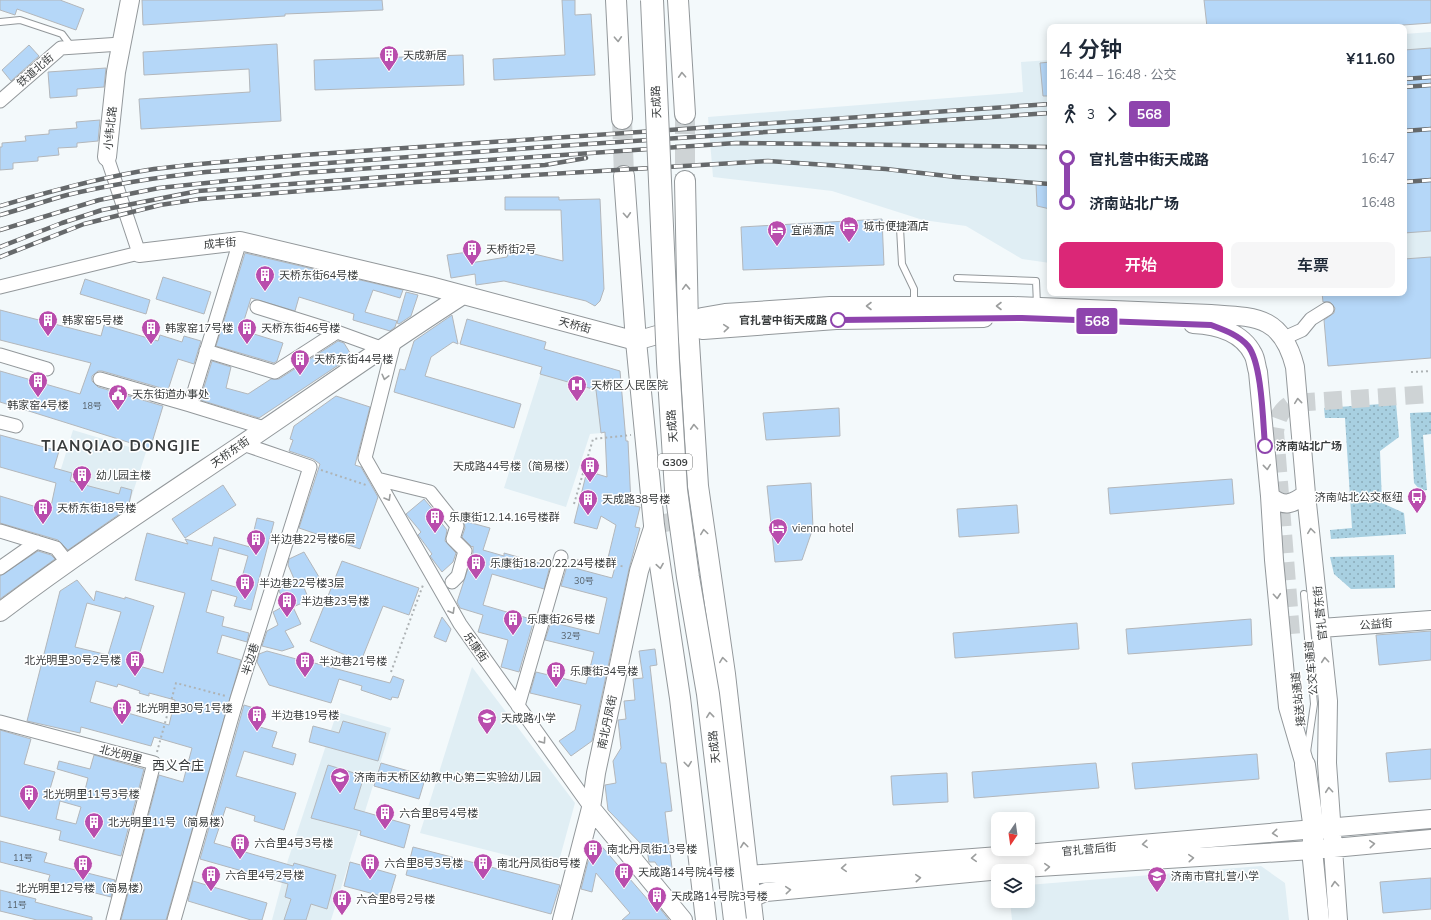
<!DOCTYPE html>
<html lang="zh">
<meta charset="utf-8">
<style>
:root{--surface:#fff;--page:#f6f6f7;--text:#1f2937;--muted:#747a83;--accent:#db2777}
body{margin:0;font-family:Mulish,"Noto Sans SC",sans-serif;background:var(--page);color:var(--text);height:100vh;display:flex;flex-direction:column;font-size:15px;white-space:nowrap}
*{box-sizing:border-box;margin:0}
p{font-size:13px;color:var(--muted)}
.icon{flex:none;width:22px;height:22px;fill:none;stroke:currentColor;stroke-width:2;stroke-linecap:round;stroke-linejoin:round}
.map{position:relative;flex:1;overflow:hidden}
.details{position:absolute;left:1047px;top:24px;width:360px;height:272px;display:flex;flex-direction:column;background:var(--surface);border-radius:8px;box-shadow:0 2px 10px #0003}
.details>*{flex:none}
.badge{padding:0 8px;border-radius:3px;font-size:14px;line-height:26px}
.needle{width:26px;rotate:193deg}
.tools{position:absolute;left:991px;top:812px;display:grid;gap:8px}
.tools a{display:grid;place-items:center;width:44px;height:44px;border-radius:8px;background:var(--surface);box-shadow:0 2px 10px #0003;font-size:20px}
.map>.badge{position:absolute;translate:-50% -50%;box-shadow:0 0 0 2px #fff}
.legs{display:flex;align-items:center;gap:6px;height:44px;padding:0 12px;font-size:13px}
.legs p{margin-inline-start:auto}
.head{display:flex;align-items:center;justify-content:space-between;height:68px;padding:0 12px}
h1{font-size:22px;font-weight:600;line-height:30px}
.action{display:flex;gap:8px;margin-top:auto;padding:8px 12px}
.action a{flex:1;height:46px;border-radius:8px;background:var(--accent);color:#fff;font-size:16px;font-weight:600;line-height:46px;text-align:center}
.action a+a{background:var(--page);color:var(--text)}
ul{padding:0 12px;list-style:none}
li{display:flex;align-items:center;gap:14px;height:44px;font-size:15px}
li i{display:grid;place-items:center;width:6px;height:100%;margin:0 5px;background:currentColor}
li i::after{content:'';width:10px;height:10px;margin:-5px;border:3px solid;border-radius:50%;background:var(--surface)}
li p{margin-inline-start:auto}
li:first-child i{background:linear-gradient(#0000 50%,currentColor 0)}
li:last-child i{background:linear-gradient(currentColor 50%,#0000 0)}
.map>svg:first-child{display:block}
</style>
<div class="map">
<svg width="1431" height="920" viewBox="0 0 1431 920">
<defs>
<pattern id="park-dots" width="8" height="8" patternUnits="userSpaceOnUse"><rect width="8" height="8" fill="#a8d0e1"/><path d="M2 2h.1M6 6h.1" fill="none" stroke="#8aaab8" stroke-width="1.8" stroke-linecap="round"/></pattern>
</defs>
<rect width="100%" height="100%" fill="#f3f9fb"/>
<path fill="#e0eef4" d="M1431 32V272L1404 274V34Z
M1050 60V263L1022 259 966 226 923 220 832 191 713 177 708 117 1023 92 1021 62Z
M548 350 620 371 625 431 590 434 566 507 504 488Z
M73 430 146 452 126 514 53 495Z
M472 667 575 803 557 868 420 833Z
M337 712 391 728 331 920H272L288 860Z
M1261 866 1285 883 1289 920H1012L1010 901H1028V885Z"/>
<path fill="url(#park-dots)" d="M1396 403 1399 437 1380 451 1382 503 1404 513 1406 534 1331 539 1330 530 1352 528 1345 418H1325L1324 408Z
M1431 412V434L1423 435 1427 490 1421 491 1414 483 1410 413Z
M1394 555 1395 588 1351 589 1334 574 1330 557Z"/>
<path fill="#b5d7f8" stroke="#b3b7bb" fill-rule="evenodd" d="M0 0H60L84 9 76 30 17 9 15 15 0 10Z
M142 0H382L383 10 285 14V16L143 25Z
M562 0H575V15L591 14 595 75 494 80 493 59 565 55Z
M1204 0H1431V23L1375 27H1207Z
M277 44 281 121 141 129 139 99 250 92 249 69 144 75 143 52Z
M29 45 39 56 11 81 2 70Z
M1431 48V231L1404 233V50Z
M463 55 464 85 315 90 314 60Z
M1050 62V96H1043L1040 63Z
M106 68 104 87 77 89V96L50 98 48 72Z
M100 120 98 141 77 143V147L58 148 59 155 38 157V161L13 163V169L0 170V147H2V143L26 141 25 136 49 134V130L77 128 76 122Z
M1050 182V209L1037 206 1036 184Z
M505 197H559V200L600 199 604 289 600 301 595 306 586 301 504 281 476 285 475 274 451 278 447 255 468 252 470 263 507 257 510 248 563 261 561 210H505Z
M882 219 884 265 743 270 741 227Z
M245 253 403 290 400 298 373 290 365 312 397 321 395 327 390 331 353 320 354 314 299 297 295 311 251 298 241 330 283 343 277 361 274 363 216 346Z
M1431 257V358L1328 366 1324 320 1334 313 1335 308 1330 302H1323L1322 293H1404V259Z
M163 277 211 292 204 314 156 299Z
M85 279 150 300 146 314 80 294Z
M406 292 418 295 411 316 399 324 397 323Z
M0 310 101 336 104 325 158 341 160 335 182 342 184 336 201 341 194 364 178 359 168 390 102 371H98L92 376V381L98 387 163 406 150 449 0 402V371L80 394 91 363 0 340Z
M452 315 458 344 453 342 431 357 425 376 521 404 514 428 394 392 400 369 405 370 414 341Z
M467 319 546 342 544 349 620 371 626 441H628L631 505 640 507 635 527 640 528 629 569 592 741 571 756 559 741 575 730 581 705 530 693 536 672 586 684 594 652 545 640 551 622 599 634 607 598 561 586 567 566 612 578 617 560 608 558 616 525 601 516 597 529 574 523 587 471 607 477 605 432 601 433 596 390 540 374 542 367 460 344Z
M338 341 344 343 352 356 259 418 200 400 212 361 231 367 226 388 248 394 271 379H279Z
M336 396 370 407 355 465 361 467 378 497 360 549 299 528 320 464 313 459 289 451 293 440 290 439 294 426Z
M839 408 840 436 766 440 763 413Z
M0 435 59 451 54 468 72 473 70 481 119 494 121 487 132 490 128 508 68 550 58 540 0 523V496L50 511 56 483 0 467Z
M1232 479 1234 504 1110 514 1108 488Z
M811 483 813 528 802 560 775 562 767 486Z
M223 485 236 505 185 538 172 519Z
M424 499 441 519 439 520 447 530 445 541 456 553 453 562 442 572 430 556 432 554 418 535 421 532 406 514Z
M1017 505 1019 533 959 537 957 509Z
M257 518 274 522 251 610 234 606 237 597 212 590 206 612 224 617 222 626 249 633 247 642 222 635 217 653 241 660 166 920H121L159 775 183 782 192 748 154 737 151 746 81 727 80 733 27 721 60 591 77 580 94 601 96 591 125 599V597L154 606 136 665 163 673 185 593 135 580 147 533 188 544 185 539 212 546 214 537 250 547ZM219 548 248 556 239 588 211 580ZM87 603 121 612 108 655 75 647ZM96 681 117 687 118 684 140 691 139 693 149 696V693L175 700 169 725 90 702Z
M464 521 490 528 483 550 504 556V553L550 566 544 589 492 574 483 605 534 620 519 672 501 667 508 640 478 632 483 615 460 608 457 602 473 553V546L472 547 462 537 465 528Z
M38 551 51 555 55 559 0 599V576Z
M304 552 319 577 303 585 309 600 293 607 301 624 285 631 294 647 282 651 262 646 267 631 278 625 273 612 286 605 279 591 280 589 295 581 288 565 289 559Z
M342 561 419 588 409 615 383 606 361 661 310 641Z
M442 617 451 629 446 642 434 637Z
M1251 619 1252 645 1128 654 1126 629Z
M1077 623 1079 649 955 658 953 633Z
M1431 631V660L1379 665 1376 635Z
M655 649 657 665 650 666 661 763H666L672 811 665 812 673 876 665 877 655 862H649L647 850 608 810 605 785 616 783 613 761 621 748 618 720 626 719 624 701 635 700 633 679 643 678 639 651Z
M267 651 300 660 302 662 303 660 390 683 393 676 404 680 398 698 392 697 391 700 361 690 362 686 339 679 331 703 269 685 257 662 259 654Z
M244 705 257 709 253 725 277 732 272 747 296 754 293 765 244 751 236 776 296 793 284 830 254 821 255 816 226 807 214 843 293 866 294 863 336 875 327 909 311 904 306 920H284L291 899 285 897 288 884 200 859Z
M343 721 386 733 378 761 309 742 313 726 339 733Z
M0 730 31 739 24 764 55 772 50 789 83 798 88 778 57 769 59 761 90 769 94 755 144 769 121 856 59 840 61 831 0 816ZM60 801 81 807 76 824 56 819Z
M1431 749V779L1389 782 1386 753Z
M1257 754 1259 779 1135 789 1132 763Z
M381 763 426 776 419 799 374 786Z
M1096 763 1099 788 974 798 972 772Z
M328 765 364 776 354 809 410 825 404 848 360 835 361 831 311 818Z
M947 773 948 802 893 805 891 776Z
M0 841 47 853 44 862 115 880 111 897 48 881 50 875 0 862Z
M598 842 655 908 658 906 669 920H622L630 913 596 873 592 892 581 889 592 846Z
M413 847 560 885 551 914 406 875Z
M350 862 396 875 389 898 344 886Z
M1431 878V909L1383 913 1380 882Z
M193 881 267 903 262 920H251L188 901Z
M0 890 36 899 35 902 92 917V920H37L0 911Z"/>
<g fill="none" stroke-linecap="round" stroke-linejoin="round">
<path stroke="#ced3d5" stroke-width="18" stroke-dasharray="18 9" stroke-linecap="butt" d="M654 525 702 516
M1291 634 1275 432C1277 418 1280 410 1292 403L1431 394"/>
<path stroke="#ced3d5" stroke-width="20" stroke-dasharray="20 10" stroke-linecap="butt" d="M685 114V181
M622 119 624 176"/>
<g stroke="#93989b" stroke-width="8">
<path id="lane" d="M0 22 20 20 62 34 71 46
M900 228 902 264 914 289V304
M957 278 1036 281 1037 305
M1304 594 1314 704 1307 752"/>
</g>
<g stroke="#93989b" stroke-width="15">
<path id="street" d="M0 101 61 48 121 44
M240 241 190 405 264 428
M0 287 139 253 107 157
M257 307 337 332
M1284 338 1302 330 1311 319 1327 309
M395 339 365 458 460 624 591 808
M206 351 275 372 337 332 381 348
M0 355 47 369
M100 379 190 405
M0 422 16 426
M377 479 430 492 457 526 453 539 465 551 458 576 452 582
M0 531 56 548 67 562
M0 568 37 542
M518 706 561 557
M0 722 154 763 113 920
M174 920 237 699 310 467 243 444"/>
</g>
<g stroke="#93989b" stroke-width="20">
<path id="secondary" d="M107 157 116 72 130 0
M139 253 240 241 430 286 636 341 688 326 702 317 725 313 830 306H1013L1211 314C1257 317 1282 316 1295 367L1306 494 1328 701 1327 763 1338 920
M1193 324C1216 325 1242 332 1253 354 1256 359 1256 366 1258 372L1270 496 1274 560 1288 707 1305 765
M688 326 703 330 836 320 984 318
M1270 496C1284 508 1293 504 1306 494
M0 612C78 553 159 500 241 445 315 395 388 343 463 295
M1321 628 1431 620
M591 808 683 920
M748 875 1025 854 1431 819
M751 898 766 892 1023 868 1312 850 1431 839
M562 920 591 808 596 773 639 571 654 525"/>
</g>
<g stroke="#93989b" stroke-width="22">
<path id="primary" d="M616 0 622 119
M678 0 685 114
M624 176 636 341 654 525 680 698 706 920
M685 181 688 326 698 486 725 674 753 920
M1305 765 1314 830 1312 850 1319 920"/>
</g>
<path stroke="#aeb3b5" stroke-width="2" stroke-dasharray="2 3" stroke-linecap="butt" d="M1411 372 1431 371
M321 470 366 485
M574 504 593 439 631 435
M572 559 605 567V562L625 567
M391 672 423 585
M157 752 176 683 226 696"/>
<use href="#lane" stroke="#fff" stroke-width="6"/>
<use href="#street" stroke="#fff" stroke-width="13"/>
<use href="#secondary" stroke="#fff" stroke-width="18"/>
<use href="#primary" stroke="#fff" stroke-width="20"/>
<g stroke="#66696b" stroke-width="4.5">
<path id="rail" d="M1404 79 1431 77
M1404 87 1431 85
M1404 131 1431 129
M1404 182 1431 180
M0 206C51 191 102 177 154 169 203 163 253 159 303 155L1050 104
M0 215C22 209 45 201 67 195 113 184 159 177 206 172L544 147 1050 113
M0 230 99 200 159 188 301 173 736 143 1050 147
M0 247 62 223 102 210 198 191 545 165 586 158
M0 257 84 224 160 205 200 199 416 182 768 161 886 169 956 177 1050 184"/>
</g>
<use href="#rail" stroke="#fff" stroke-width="3" stroke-dasharray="9" stroke-linecap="butt"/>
<g stroke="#93989b" stroke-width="24" stroke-linecap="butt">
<path id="highway-bridge" d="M652 0 668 362 676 490 688 577 708 694 735 920"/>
</g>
<use href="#highway-bridge" stroke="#fff" stroke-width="22"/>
</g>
<defs><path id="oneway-chevron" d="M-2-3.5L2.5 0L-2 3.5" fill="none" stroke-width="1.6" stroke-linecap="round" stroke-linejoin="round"/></defs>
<g stroke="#9c9e9e">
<use href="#oneway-chevron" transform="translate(618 39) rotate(87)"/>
<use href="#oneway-chevron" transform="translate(682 75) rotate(-93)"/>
<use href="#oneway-chevron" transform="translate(627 215) rotate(86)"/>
<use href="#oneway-chevron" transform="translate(686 287) rotate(-92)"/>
<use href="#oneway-chevron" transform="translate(869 306) rotate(180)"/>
<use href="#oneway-chevron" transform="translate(999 306) rotate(180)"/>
<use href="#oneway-chevron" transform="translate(726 328) rotate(-5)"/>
<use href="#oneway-chevron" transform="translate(385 377) rotate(104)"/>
<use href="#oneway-chevron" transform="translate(1298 401) rotate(-96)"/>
<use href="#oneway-chevron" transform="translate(694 427) rotate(-93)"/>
<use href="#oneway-chevron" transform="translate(1267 467) rotate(84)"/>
<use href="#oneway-chevron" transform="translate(388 498) rotate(60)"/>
<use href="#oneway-chevron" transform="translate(1311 531) rotate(-97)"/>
<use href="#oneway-chevron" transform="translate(704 532) rotate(-98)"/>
<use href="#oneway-chevron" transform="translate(660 566) rotate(81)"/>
<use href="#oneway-chevron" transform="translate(1277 596) rotate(85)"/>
<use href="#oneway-chevron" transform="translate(452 611) rotate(60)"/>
<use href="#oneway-chevron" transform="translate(723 660) rotate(-98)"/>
<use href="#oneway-chevron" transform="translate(1325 660) rotate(-95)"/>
<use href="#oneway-chevron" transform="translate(710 715) rotate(-96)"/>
<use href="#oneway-chevron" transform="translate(543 741) rotate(55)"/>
<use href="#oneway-chevron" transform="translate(688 764) rotate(83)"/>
<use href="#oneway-chevron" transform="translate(1329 790) rotate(-95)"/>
<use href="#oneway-chevron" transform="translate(1275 833) rotate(175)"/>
<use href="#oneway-chevron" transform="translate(1145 844) rotate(175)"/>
<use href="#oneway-chevron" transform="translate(1372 844) rotate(-5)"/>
<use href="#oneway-chevron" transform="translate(744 845) rotate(-97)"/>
<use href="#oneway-chevron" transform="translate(974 858) rotate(176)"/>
<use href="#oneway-chevron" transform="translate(1191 858) rotate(-4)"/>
<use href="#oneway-chevron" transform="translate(1047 867) rotate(-4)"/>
<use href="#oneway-chevron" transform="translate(844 868) rotate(176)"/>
<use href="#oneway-chevron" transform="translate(918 878) rotate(-5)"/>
<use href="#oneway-chevron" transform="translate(1335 884) rotate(-95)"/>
<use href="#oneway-chevron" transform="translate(788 890) rotate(-5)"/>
</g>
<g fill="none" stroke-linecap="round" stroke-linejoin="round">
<g stroke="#fff" stroke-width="9">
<path id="line-1" d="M838 320 1022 318 1211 325C1224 330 1239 335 1248 346 1262 363 1263 423 1265 446"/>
</g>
<use href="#line-1" stroke="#8e44ad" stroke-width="6"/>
</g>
<defs>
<g id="building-pin" transform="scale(1)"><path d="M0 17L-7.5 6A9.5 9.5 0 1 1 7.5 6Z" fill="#b94dad" stroke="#fff"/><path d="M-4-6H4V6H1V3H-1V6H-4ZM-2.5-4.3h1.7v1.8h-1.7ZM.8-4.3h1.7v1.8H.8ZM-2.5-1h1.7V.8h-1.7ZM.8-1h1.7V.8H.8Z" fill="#fff"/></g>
<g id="hotel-pin" transform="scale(1)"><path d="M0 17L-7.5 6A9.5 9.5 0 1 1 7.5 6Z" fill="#b94dad" stroke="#fff"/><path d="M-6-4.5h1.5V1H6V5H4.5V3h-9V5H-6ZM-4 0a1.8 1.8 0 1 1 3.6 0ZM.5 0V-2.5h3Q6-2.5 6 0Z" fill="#fff"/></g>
<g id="hospital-pin" transform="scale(1)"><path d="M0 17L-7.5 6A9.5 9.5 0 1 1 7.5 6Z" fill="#b94dad" stroke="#fff"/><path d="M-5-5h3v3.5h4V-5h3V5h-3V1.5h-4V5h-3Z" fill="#fff"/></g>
<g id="civic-pin" transform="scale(1)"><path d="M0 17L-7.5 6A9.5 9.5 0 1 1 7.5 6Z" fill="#b94dad" stroke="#fff"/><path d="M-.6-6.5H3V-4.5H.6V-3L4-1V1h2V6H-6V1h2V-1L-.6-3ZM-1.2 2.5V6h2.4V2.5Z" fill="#fff"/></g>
<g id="bus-pin" transform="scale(1)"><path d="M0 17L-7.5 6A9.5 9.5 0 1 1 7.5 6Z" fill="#b94dad" stroke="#fff"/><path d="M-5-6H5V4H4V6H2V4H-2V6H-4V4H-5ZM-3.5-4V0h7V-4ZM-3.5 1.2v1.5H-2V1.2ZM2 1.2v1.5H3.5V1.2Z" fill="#fff"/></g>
<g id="school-pin" transform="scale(1)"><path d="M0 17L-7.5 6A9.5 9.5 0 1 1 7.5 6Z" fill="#b94dad" stroke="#fff"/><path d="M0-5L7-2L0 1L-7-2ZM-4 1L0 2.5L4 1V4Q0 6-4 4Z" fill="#fff"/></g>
</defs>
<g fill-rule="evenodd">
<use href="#building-pin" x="389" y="55"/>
<use href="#hotel-pin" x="849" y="226"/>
<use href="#hotel-pin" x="777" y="230"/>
<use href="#building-pin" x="472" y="249"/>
<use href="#building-pin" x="265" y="275"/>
<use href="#building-pin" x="48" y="320"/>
<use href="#building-pin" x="151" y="328"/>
<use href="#building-pin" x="247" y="328"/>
<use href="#building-pin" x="300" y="359"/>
<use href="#building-pin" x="38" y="381"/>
<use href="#hospital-pin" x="577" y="385"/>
<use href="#civic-pin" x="118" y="394"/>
<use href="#building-pin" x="590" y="466"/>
<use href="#building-pin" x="82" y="475"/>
<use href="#bus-pin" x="1417" y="497"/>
<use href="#building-pin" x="588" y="499"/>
<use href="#building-pin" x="43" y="508"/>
<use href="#building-pin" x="435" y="517"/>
<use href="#hotel-pin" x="778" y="528"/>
<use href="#building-pin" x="256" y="539"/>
<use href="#building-pin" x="476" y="563"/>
<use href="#building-pin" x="245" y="583"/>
<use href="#building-pin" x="287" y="601"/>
<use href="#building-pin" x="513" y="619"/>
<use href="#building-pin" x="135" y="660"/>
<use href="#building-pin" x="305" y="661"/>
<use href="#building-pin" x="556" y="671"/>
<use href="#building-pin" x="122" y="708"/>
<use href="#building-pin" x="257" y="715"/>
<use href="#school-pin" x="487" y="718"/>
<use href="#school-pin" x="340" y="777"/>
<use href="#building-pin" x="29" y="794"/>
<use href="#building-pin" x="385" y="813"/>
<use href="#building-pin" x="94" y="822"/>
<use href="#building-pin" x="240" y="843"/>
<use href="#building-pin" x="593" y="849"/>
<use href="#building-pin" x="370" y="863"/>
<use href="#building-pin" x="483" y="863"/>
<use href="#building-pin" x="83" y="864"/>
<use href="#building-pin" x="624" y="872"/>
<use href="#building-pin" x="211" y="875"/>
<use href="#school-pin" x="1157" y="876"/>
<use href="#building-pin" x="657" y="896"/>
<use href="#building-pin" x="342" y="899"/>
</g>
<g fill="#fff" stroke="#8e44ad" stroke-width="2">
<circle cx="838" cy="320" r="7"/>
<circle cx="1265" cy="446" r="7"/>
</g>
<g text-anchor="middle" stroke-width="3" stroke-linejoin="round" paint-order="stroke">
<g font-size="9" fill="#58636c">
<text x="92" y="409">18号</text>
<text x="584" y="584">30号</text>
<text x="571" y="639">32号</text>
<text x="23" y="861">11号</text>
<text x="17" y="908">11号</text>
</g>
<rect fill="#fff" stroke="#747677" stroke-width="1" x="658" y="454" width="34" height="16" rx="3"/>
<g font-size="10" font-weight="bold" fill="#393c3d">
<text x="675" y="466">G309</text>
</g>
<g font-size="11" fill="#393c3d" stroke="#fff" text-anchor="start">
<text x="403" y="59">天成新居</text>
<text x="863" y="230">城市便捷酒店</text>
<text x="791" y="234">宜尚酒店</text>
<text x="486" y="253">天桥街2号</text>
<text x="279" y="279">天桥东街64号楼</text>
<text x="62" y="324">韩家窑5号楼</text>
<text x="165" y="332">韩家窑17号楼</text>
<text x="261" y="332">天桥东街46号楼</text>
<text x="314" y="363">天桥东街44号楼</text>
<text x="591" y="389">天桥区人民医院</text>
<text x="132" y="398">天东街道办事处</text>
<text x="38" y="409" text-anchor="middle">韩家窑4号楼</text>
<text x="576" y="470" text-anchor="end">天成路44号楼（简易楼）</text>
<text x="96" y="479">幼儿园主楼</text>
<text x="1403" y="501" text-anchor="end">济南站北公交枢纽</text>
<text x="602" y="503">天成路38号楼</text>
<text x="57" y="512">天桥东街18号楼</text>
<text x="449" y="521">乐康街12.14.16号楼群</text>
<text x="792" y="532">vienna hotel</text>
<text x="270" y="543">半边巷22号楼6层</text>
<text x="490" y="567">乐康街18.20.22.24号楼群</text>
<text x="259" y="587">半边巷22号楼3层</text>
<text x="301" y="605">半边巷23号楼</text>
<text x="527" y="623">乐康街26号楼</text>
<text x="121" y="664" text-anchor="end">北光明里30号2号楼</text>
<text x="319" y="665">半边巷21号楼</text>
<text x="570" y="675">乐康街34号楼</text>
<text x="136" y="712">北光明里30号1号楼</text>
<text x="271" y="719">半边巷19号楼</text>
<text x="501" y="722">天成路小学</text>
<text x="354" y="781">济南市天桥区幼教中心第二实验幼儿园</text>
<text x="43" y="798">北光明里11号3号楼</text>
<text x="399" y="817">六合里8号4号楼</text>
<text x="108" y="826">北光明里11号（简易楼）</text>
<text x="254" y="847">六合里4号3号楼</text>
<text x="607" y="853">南北丹凤街13号楼</text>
<text x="384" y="867">六合里8号3号楼</text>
<text x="497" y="867">南北丹凤街8号楼</text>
<text x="638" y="876">天成路14号院4号楼</text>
<text x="225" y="879">六合里4号2号楼</text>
<text x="1171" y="880">济南市官扎营小学</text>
<text x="83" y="892" text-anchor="middle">北光明里12号楼（简易楼）</text>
<text x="671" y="900">天成路14号院3号楼</text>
<text x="356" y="903">六合里8号2号楼</text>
</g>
<g font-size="11" fill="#393c3d" stroke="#fff">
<text transform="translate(35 70) rotate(-41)" y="4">铁道北街</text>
<text transform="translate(656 102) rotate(-93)" y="4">天成路</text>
<text transform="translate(110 128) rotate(-84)" y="4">小纬北路</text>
<text transform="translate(220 243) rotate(-5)" y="4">成丰街</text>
<text transform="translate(575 325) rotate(15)" y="4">天桥街</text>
<text transform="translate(672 426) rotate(-94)" y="4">天成路</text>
<text transform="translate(230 452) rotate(-35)" y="4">天桥东街</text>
<text transform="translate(1320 613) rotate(-96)" y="4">官扎营东街</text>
<text transform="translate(1376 624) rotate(-4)" y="4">公益街</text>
<text transform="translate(476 647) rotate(55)" y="4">乐康街</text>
<text transform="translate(250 659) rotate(-73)" y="4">半边巷</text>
<text transform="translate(1311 668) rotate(-95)" y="4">公交车通道</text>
<text transform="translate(1298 699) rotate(-96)" y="4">接送站通道</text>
<text transform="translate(607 722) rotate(-78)" y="4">南北丹凤街</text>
<text transform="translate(714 747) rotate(-96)" y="4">天成路</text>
<text transform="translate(121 754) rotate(15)" y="4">北光明里</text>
<text transform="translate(1089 849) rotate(-5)" y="4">官扎营后街</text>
</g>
<g font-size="11" font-weight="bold" fill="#393c3d" stroke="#fff" text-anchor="end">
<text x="827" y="324">官扎营中街天成路</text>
<text x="1276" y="450" text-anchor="start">济南站北广场</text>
</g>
<g font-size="13" fill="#393c3d" stroke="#fff">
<text x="178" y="770">西义合庄</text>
</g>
<g font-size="15" font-weight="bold" letter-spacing="1" fill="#393c3d" stroke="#fff">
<text x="121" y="451">TIANQIAO DONGJIE</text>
</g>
</g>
</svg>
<div class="tools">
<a><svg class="needle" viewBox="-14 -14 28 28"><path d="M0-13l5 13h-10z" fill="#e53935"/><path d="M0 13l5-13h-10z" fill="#747a83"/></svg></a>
<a><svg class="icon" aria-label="layers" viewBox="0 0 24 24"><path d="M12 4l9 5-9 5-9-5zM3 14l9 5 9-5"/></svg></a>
</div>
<b class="badge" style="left:1097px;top:321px;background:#8e44ad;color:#fff">568</b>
<section class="details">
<div class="head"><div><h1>4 分钟</h1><p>16:44 – 16:48 · 公交</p></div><b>¥11.60</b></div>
<div class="legs"><svg class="icon" aria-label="walk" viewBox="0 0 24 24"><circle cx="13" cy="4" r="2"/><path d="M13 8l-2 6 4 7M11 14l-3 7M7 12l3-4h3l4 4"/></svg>3<svg class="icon" aria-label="forward" viewBox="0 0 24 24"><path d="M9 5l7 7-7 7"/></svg><b class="badge" style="background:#8e44ad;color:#fff">568</b></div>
<ul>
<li><i style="color:#8e44ad"></i><b>官扎营中街天成路</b><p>16:47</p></li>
<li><i style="color:#8e44ad"></i><b>济南站北广场</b><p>16:48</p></li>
</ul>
<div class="action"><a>开始</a><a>车票</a></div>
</section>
</div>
